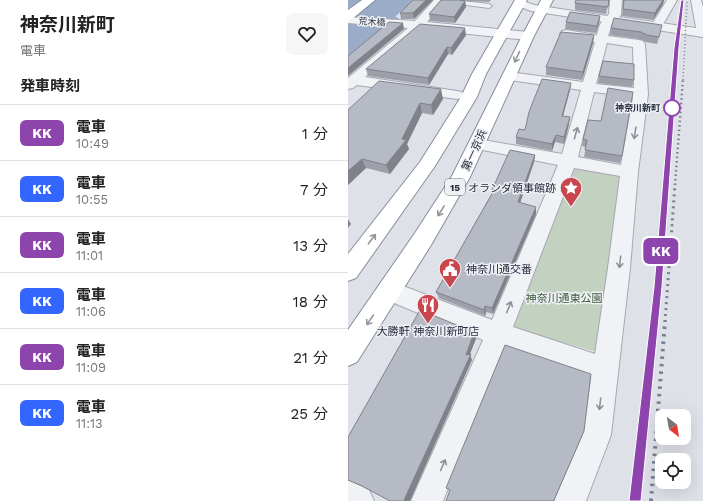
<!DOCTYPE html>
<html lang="ja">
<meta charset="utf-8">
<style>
:root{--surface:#fff;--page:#f6f6f6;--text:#222;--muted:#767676;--line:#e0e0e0}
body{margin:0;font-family:"Work Sans","Noto Sans JP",sans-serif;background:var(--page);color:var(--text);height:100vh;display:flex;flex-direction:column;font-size:15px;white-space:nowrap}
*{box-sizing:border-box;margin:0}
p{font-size:13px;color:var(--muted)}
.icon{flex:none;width:22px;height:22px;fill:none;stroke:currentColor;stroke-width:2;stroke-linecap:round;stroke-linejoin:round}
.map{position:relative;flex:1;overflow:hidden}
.side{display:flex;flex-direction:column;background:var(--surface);width:348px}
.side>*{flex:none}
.badge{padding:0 8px;border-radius:6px;font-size:14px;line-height:26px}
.needle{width:26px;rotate:149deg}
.fabs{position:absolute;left:307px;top:409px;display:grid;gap:8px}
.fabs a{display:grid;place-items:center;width:36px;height:36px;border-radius:8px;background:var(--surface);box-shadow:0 4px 16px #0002;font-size:20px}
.map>.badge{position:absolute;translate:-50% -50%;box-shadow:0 0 0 2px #fff}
h2{padding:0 20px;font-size:15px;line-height:36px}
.round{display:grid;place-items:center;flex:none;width:42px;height:42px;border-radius:8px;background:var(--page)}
.head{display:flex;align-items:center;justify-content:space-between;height:68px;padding:0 20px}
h1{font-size:19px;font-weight:700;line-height:30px}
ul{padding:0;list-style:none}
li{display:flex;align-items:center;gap:12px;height:56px;padding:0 20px;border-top:1px solid var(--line)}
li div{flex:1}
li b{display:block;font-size:15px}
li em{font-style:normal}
li .badge{min-width:44px;font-weight:700;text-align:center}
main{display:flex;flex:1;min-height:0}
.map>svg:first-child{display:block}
</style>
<main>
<section class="side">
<div class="head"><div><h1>神奈川新町</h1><p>電車</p></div><a class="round"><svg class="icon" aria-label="heart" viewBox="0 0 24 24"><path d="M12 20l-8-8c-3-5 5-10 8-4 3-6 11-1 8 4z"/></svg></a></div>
<h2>発車時刻</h2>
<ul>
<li><span class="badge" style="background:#8e44ad;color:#fff">KK</span><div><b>電車</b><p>10:49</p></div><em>1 分</em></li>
<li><span class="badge" style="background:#36f;color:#fff">KK</span><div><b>電車</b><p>10:55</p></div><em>7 分</em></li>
<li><span class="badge" style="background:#8e44ad;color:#fff">KK</span><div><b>電車</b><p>11:01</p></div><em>13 分</em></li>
<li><span class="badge" style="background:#36f;color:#fff">KK</span><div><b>電車</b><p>11:06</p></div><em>18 分</em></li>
<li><span class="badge" style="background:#8e44ad;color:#fff">KK</span><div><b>電車</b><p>11:09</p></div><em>21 分</em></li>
<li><span class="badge" style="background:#36f;color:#fff">KK</span><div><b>電車</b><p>11:13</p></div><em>25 分</em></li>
</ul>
</section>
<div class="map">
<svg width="355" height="501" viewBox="0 0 355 501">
<rect width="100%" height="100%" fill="#dfe1e8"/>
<path fill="#c3d1c0" d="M225 165 273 174 249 348 246 351 160 327Z"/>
<path fill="#9aacc7" d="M0 0H69L67 2H63L47 17 51 18 0 59Z"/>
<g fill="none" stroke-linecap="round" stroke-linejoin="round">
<g stroke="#a4a8b2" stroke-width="2">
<path id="service" d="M105 0 141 4 144 6 141 8 103 3 102 2Z"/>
</g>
<g stroke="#a4a8b2" stroke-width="2">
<path id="minor" d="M86 0H97L79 22 180 32 184 33 186 36 184 39 180 40 73 29 17 77 109 91 114 92 116 95 114 98 109 99 9 85 5 88 0 89V78L60 28 0 23V17L67 21Z
M319 0H329L313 28H305L303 26Z
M343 0H353L355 7V37L351 36 349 33Z
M262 16 266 17 268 19 264 24 260 36 291 40 295 41 297 44 300 94 290 172 282 268 263 435 238 501H206L235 434 243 378 157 348 95 501H63L135 340 34 298 31 291 34 284 42 281 144 320 210 165 130 149 124 148 122 144 124 140 130 139 214 154 233 90 161 80 156 79 154 76 156 73 161 72 235 82 247 42 218 38 214 37 212 34 214 31 218 30 249 35C251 26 253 18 262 16ZM259 43 285 47 286 88 248 84ZM246 92 285 97 273 165 230 157ZM226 168 272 176 260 268 247 354 165 327Z
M0 480 21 490 26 501H0Z"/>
</g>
<g stroke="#a4a8b2" stroke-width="2">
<path id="tertiary" d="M173 0 186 5 259 16 261 14 262 0H274L273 15 271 17 355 29V37L183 11 168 5 166 3 168 1Z"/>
</g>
<g stroke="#868d9e" stroke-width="2">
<path id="trunk" d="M167 0H179L138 74 129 97 87 166 8 278 0 281V254L72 162 113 97 124 74Z
M193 0H205L186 36 122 177 83 245 9 362 0 366V330L67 233 104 176 174 36Z"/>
</g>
<g stroke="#868d9e" stroke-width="2">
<path id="motorway" d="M14 0H27L4 19 0 20V10Z"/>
</g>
<use href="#service" fill="#f1f2f6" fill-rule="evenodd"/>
<use href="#minor" fill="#f1f2f6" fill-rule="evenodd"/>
<use href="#tertiary" fill="#f1f2f6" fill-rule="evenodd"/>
<use href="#trunk" fill="#fff" fill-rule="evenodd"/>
<use href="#motorway" fill="#fff" fill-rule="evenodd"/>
<path stroke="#787f91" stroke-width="1.5" stroke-dasharray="1 2.5" stroke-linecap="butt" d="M326 80 334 0
M335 80 339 2"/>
<path stroke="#787f91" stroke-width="2.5" stroke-dasharray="1.5 3" stroke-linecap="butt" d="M318 185 326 79
M327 185 335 79"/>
<path stroke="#787f91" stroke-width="3" stroke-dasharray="2 4" stroke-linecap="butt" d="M306 322 318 184
M317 322 327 184"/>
<path stroke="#787f91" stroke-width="4" stroke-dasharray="2.5 5" stroke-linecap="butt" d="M287 501 306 321
M303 501 317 321"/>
</g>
<path fill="#9da0a9" d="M65 0H85L66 19H53L52 13Z
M93 0H143L141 2 117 1 118 7 107 23 82 21 81 14Z
M261 0 258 14 227 10V3Z
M275 0H316L315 4 305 20 274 16Z
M252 16 251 23 248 33 217 29 218 22Z
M266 18 311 37 309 44 298 42 291 39 262 35 263 28Z
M118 35 104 55 100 54 81 85 20 76 18 69Z
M246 35 245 43 234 80 198 75V67Z
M251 76 286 80 284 87 250 83Z
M223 83 222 90 215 116 221 124 216 144 207 142 204 151 168 144V137L177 130Z
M95 99 85 115 74 113 59 144 61 149 42 174 18 168 0 185V110Z
M253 121 274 156 272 163 236 157 238 147 234 146 235 139Z
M187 155 186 162 172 203 188 207V214L145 314 138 312 137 316 91 298 88 292 143 195V192Z"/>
<path fill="#7f8289" d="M78 0H85L66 19 65 13Z
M315 0H316L315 4 305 20 307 13Z
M117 1 118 7 107 23 106 17Z
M252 16 251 23 248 33 249 26Z
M55 23 56 29 0 76V68Z
M117 28 118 35 104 55 103 48Z
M246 35 245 43 234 80 235 72Z
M99 47 100 54 81 85 80 78Z
M223 83 222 90 213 123 214 116Z
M93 89 95 99 85 115 83 105Z
M72 103 74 113 59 144 61 149 42 174 38 165 54 139Z
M222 117 221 124 216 144V137Z
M208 135 207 142 204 151V144Z
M187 155 186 162 170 209V202Z
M14 159 18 168 0 185V171Z
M188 207V214L145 314 144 308Z
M0 219 3 224 0 228Z
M137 306 138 312 137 316 136 310Z
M126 332 128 339 122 354 124 360 62 501H57L56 500 118 355Z"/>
<path fill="#b6bac4" stroke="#7f8289" d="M65 0H78L65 13H52Z
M93 0H111L117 1 106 17 81 14Z
M228 0H261L260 7 227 3Z
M276 0H315L307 13 275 9Z
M222 12 252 16 249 26 218 22Z
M266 18 314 25 311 37 299 35 293 32 263 28Z
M41 22 55 23 0 68V56Z
M72 24 117 28 103 48 99 47 80 78 18 69Z
M213 32 246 35 235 72 198 67Z
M255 61 286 64V80L251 76Z
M194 79 223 83 214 116 222 117 216 137 208 135 204 144 168 137 171 129 177 130 181 112Z
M31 81 93 89 83 105 72 103 54 139 58 140 38 165 14 159 0 171V110Z
M260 88 285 92 274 156 237 150 239 140 235 139 240 120 253 121Z
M162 150 187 155 170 202 188 207 144 308 137 306 136 310 88 292 145 192H143Z
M72 310 126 332 118 355 123 354 56 500 57 501H42L14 486 0 480V437Z
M157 345 243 374 236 431 206 500V501H98L102 490 98 488Z"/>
<defs><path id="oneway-shaft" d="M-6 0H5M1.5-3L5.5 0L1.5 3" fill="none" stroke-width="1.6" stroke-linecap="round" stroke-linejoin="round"/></defs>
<g stroke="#94969e">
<use href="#oneway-shaft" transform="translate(169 57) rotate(115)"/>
<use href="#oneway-shaft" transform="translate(93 211) rotate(122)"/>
<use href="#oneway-shaft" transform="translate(24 239) rotate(-53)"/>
<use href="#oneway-shaft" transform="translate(22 320) rotate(124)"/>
</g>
<g stroke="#8c909a">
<use href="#oneway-shaft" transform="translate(228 133) rotate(-74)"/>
<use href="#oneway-shaft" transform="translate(287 133) rotate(99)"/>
<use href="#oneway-shaft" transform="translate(272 262) rotate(96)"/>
<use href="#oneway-shaft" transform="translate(161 307) rotate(-68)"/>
<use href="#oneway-shaft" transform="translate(252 404) rotate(97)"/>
<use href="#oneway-shaft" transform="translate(95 465) rotate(-67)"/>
</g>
<path fill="#8e44ad" stroke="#fff" d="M333 0H336L331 48 314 287 293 501H281L306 287 326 48Z"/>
<defs>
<g id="sight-pin" transform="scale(1.15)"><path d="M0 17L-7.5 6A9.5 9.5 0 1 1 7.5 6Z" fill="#ca464e" stroke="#eef0f5"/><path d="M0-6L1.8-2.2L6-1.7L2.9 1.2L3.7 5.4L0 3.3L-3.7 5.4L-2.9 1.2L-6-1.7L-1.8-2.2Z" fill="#fff"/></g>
<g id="civic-pin" transform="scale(1.15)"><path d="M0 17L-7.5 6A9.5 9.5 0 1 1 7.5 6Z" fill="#ca464e" stroke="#eef0f5"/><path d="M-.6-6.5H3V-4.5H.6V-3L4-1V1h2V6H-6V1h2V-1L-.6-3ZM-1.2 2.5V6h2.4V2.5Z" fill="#fff"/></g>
<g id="restaurant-pin" transform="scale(1.15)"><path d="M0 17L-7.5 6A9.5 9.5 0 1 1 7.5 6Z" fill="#ca464e" stroke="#eef0f5"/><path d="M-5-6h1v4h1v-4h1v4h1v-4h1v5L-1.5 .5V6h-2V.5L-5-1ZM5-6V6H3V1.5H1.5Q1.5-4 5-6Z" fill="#fff"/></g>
</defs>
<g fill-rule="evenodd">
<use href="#sight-pin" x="223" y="188"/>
<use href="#civic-pin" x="102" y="269"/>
<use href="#restaurant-pin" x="80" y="305"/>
</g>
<circle fill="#fff" stroke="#8e44ad" stroke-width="2" cx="324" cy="108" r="8"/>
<g text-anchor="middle" stroke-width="3" stroke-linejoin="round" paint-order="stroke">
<g font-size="9" fill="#282e3e" stroke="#eef0f5">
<text transform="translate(24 22) rotate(4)" y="3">荒木橋</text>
</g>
<g font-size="9" font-weight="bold" fill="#282e3e" stroke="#eef0f5" text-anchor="end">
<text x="312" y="111">神奈川新町</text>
</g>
<rect fill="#eef0f5" stroke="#636875" stroke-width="1" x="97" y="179" width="20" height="16" rx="3"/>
<g font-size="10" font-weight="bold" fill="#282e3e">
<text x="107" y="191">15</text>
</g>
<g font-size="11" fill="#282e3e" stroke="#eef0f5">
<text transform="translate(126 150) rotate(-65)" y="4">第一京浜</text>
</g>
<g font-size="11" fill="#282e3e" stroke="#eef0f5" text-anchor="end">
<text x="208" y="192">オランダ領事館跡</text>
<text x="118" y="273" text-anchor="start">神奈川通交番</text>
<text x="80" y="335" text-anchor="middle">大勝軒 神奈川新町店</text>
</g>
<g font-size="11" fill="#395936" stroke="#eef0f5">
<text x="216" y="302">神奈川通東公園</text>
</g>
</g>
</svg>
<div class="fabs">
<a><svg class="needle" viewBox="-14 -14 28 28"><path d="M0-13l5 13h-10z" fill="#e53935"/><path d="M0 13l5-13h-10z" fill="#767676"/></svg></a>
<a><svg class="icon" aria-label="locate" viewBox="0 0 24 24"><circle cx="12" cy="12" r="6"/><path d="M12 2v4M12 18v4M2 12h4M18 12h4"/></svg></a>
</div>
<b class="badge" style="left:313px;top:251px;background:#8e44ad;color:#fff">KK</b>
</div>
</main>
